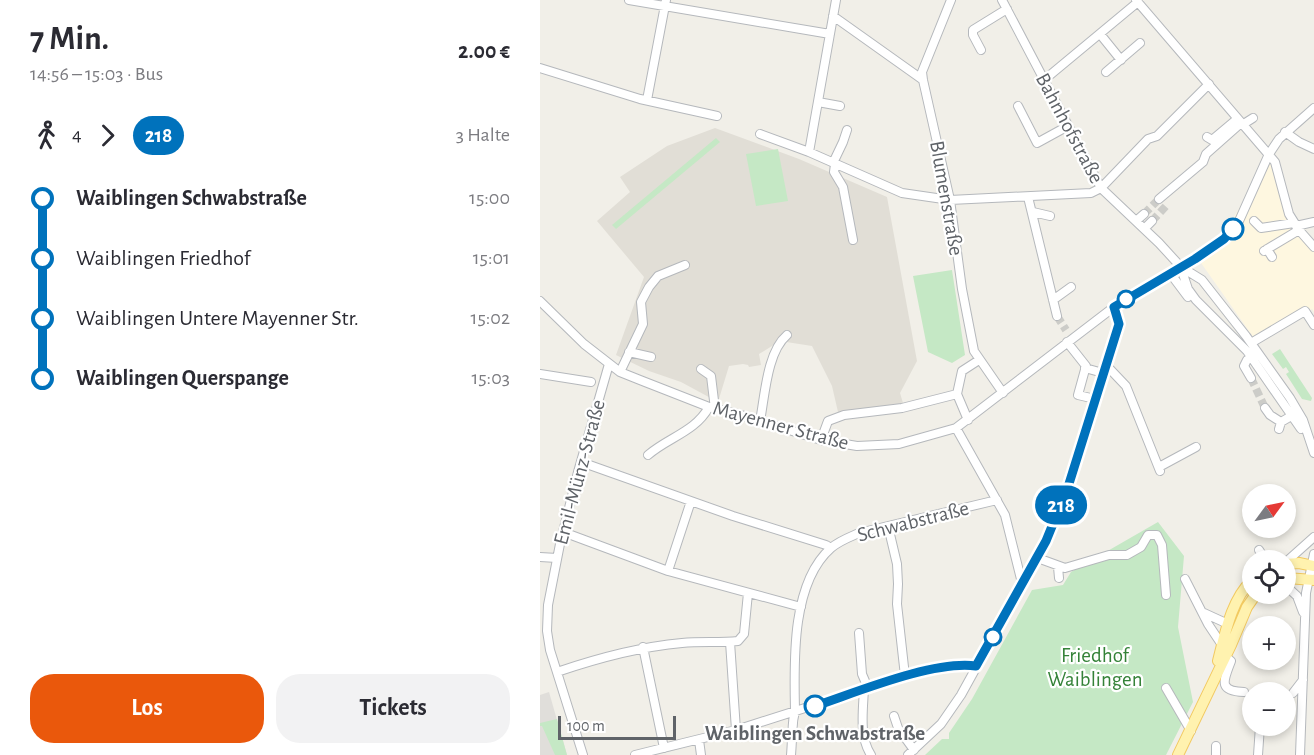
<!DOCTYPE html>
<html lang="de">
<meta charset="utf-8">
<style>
:root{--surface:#fff;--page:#f2f2f3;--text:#2b2b33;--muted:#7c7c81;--accent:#ea580c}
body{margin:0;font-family:"Alegreya Sans",sans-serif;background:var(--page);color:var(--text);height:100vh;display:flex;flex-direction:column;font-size:22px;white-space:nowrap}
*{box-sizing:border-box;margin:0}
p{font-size:20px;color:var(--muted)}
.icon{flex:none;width:33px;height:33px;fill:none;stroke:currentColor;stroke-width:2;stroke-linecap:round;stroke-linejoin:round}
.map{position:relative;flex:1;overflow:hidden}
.side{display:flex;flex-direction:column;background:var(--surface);width:540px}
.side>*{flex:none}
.badge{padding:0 12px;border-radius:20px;font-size:21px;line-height:39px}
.needle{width:39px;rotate:57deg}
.buttons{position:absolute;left:702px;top:484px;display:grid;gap:12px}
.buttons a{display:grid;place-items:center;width:54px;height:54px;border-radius:50%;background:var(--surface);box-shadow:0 3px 9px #0003;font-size:30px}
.scale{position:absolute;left:18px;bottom:15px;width:118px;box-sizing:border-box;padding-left:6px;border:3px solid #5f6368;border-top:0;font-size:16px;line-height:21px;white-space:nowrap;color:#5f6368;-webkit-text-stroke:4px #fff;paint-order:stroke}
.map>.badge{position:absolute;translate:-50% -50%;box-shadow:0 0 0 3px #fff}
.legs{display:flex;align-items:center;gap:9px;height:66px;padding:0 30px;font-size:20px}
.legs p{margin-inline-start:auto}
.overview{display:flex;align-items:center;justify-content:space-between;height:102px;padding:0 30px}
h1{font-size:33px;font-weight:700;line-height:45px}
.cta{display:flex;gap:12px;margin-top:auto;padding:12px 30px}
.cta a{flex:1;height:69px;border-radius:24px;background:var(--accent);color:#fff;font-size:24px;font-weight:700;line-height:69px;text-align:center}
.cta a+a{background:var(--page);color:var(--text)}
ul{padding:0 30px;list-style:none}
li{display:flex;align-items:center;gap:21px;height:60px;font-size:22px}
li i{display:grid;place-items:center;width:9px;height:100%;margin:0 8px;background:currentColor}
li i::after{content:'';width:15px;height:15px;margin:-8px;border:4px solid;border-radius:50%;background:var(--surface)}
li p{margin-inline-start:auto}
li:first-child i{background:linear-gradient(#0000 50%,currentColor 0)}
li:last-child i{background:linear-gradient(currentColor 50%,#0000 0)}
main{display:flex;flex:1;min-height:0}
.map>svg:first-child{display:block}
</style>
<main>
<section class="side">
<div class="overview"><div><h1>7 Min.</h1><p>14:56 – 15:03 · Bus</p></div><b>2.00 €</b></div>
<div class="legs"><svg class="icon" aria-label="walk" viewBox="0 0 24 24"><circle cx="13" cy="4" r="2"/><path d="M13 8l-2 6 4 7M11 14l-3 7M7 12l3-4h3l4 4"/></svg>4<svg class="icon" aria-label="forward" viewBox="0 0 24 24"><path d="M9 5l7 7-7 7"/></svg><b class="badge" style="background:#0072bc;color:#fff">218</b><p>3 Halte</p></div>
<ul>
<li><i style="color:#0072bc"></i><b>Waiblingen Schwabstraße</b><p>15:00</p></li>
<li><i style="color:#0072bc"></i><span>Waiblingen Friedhof</span><p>15:01</p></li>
<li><i style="color:#0072bc"></i><span>Waiblingen Untere Mayenner Str.</span><p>15:02</p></li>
<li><i style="color:#0072bc"></i><b>Waiblingen Querspange</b><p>15:03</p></li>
</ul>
<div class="cta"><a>Los</a><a>Tickets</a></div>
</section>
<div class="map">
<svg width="774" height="755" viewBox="0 0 774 755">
<rect width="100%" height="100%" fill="#f1efe8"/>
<path fill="#fef7e0" d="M729 159 744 212 758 233 774 251V312L772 309 716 341 654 253 683 235Z"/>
<path fill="#e0deda" d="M9 692 27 755H0V695Z"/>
<path fill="#e1ded6" d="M175 128 259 159 347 197 377 361 360 393 363 403 306 414 298 412 292 386 272 346 240 341 219 354 221 365 209 367 208 365 203 364 189 366 178 402 141 382 109 371 76 355 104 277 57 221 90 192 80 177 127 146Z"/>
<path fill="#c5e8c5" d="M176 138 180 142 76 229 72 225Z
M238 149 248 201 216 206 206 154Z
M412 270 425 355 412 363 388 352 373 276Z
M740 349 772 398 771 401 762 399 746 374 749 372 746 367 743 369 732 354Z
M618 522 644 556 638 627 653 702 626 755H385L402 739H409V733L432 699 492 590 523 585 531 572Z
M17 719 27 755H15L2 726H0V723Z"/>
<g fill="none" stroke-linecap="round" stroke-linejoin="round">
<path stroke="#ccccc8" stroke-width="8" stroke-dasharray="8 4" stroke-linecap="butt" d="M604 214 619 199
M612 221 626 206
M517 316 526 330
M711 378 725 408"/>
<g stroke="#b5b8bc" stroke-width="10">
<path id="minor" d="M89 0 290 34
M411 0 382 72 383 80 410 200 422 289 434 351 463 393
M462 0 561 188 619 243 641 267 662 280 706 336 750 398 763 420 774 453
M596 0 735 162 749 214 759 230 774 247
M293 16 383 80
M560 34 581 60
M441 50 433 35V30L467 9
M0 68 100 99 177 116
M566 72 600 43
M504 80 598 2
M107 100 126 0
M278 102 300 106
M478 106 497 143 528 126
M702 125 713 118
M745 132 759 142 774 149
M220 134 269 152 362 193 410 200 551 193 561 188 608 139 617 136 669 84
M667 137 672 140 697 119
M269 152 296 0
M293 163 303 142 307 130
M295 164 294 172 303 187 313 240
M488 197 517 316
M619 199 663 162 666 154 701 123
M493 212 510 216
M596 221 604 214
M714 221 721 228 754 223
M756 226 774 222
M604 229 612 221
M727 249 732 257
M724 251 759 230
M641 268 648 289 656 300 707 351 761 429
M630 273 648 297
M513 300 531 287
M0 301 44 344 80 372 100 380 169 407 198 414 281 440 317 446 359 444 416 428 574 307 655 259 684 239 699 221 729 154 739 139 774 108
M527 342 546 366 538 395 555 399
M711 343 765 311 774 325
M89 352 111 357
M566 365 586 386 620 471
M545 368 563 373
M161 369 171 376 175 409
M80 372 103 324 101 302 109 287 118 276 145 265
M0 374 51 382
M711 378 704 366 707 360 715 357
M725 408 730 415 741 422
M428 420 417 394 422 371 439 360
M220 421C225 395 227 352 247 335
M416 428 465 515 482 583
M739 429 741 422 753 415 754 409
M281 440 288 421 304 415 362 408 417 394
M108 455C129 437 155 432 169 407
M41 462 193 516 286 545 291 548
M619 467 656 447
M348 526 357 564 358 584 357 604 365 676
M23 532 128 571 261 607
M719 550 726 561
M498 555 503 560 525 568 569 555H587L601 547 608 535H617L622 545 626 595
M0 557 17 558
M746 562 774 537
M518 567 519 578
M128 571 151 501
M645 579 668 624 682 645
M746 586 757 596 763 612
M664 613 688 624
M319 633 322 674 328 688
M190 642 196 730
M103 647 124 748
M685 656 691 661C684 680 677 691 704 692
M17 672C58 658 98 647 142 643 161 641 179 643 198 641L204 634 208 593
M626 688 651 731
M324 689C323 710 319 737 331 755
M753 693 763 680
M354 716 358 728 374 750
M159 740 161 755
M43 755 10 650 7 631 8 605 20 544 38 472 69 364
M95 755 196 730 365 676 421 664 436 666
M251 755C252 744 252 733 253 723 253 718 255 714 255 710 254 662 251 583 291 548 299 541 310 537 319 533L457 500
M368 755 401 724 421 695 506 541 528 487 579 324 574 307
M676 755V746
M718 755 720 726
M760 755 766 593 774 554"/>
</g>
<g stroke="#f2c960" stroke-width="12">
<path id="major" d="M746 564 759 563 774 566
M746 578 774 580
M678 661C685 634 691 600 712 580
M638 755 691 645 707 607 716 594"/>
</g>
<use href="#minor" stroke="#fff" stroke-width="8"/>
<use href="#major" stroke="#fff2af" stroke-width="10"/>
</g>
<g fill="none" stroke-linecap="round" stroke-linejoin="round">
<g stroke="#fff" stroke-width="14">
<path id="line-1" d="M275 706C317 692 394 660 436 666L506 541 528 487 579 324 574 307 655 259 684 239 693 229"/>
</g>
<use href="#line-1" stroke="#0072bc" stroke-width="9"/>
</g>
<g fill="#fff" stroke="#0072bc" stroke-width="3">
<circle cx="693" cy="229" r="10"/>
<circle cx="586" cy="299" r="8"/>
<circle cx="453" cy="637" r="8"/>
<circle cx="275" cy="706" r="10"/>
</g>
<g text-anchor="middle" stroke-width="4.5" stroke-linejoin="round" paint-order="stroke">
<g font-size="21" fill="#5f6368" stroke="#fff">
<text transform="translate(530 128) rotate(62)" y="7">Bahnhofstraße</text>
<text transform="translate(407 198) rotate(80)" y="7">Blumenstraße</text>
<text transform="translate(241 425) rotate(15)" y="7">Mayenner Straße</text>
<text transform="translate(39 472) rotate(-75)" y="7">Emil-Münz-Straße</text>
<text transform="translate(373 521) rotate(-14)" y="7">Schwabstraße</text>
</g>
<g font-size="21" fill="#348238" stroke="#fff">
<text x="555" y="662">Friedhof<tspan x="555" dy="24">Waiblingen</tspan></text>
</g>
<g font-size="21" font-weight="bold" fill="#5f6368" stroke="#fff">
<text x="275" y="740">Waiblingen Schwabstraße</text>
</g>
</g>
</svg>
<div class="buttons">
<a><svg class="needle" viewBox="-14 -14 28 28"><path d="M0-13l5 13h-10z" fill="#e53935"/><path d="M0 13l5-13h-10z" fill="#7c7c81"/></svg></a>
<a><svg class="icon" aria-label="locate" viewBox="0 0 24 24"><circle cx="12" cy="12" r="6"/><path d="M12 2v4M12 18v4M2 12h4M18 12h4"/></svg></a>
<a>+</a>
<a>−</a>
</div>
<div class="scale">100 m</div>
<b class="badge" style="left:521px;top:505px;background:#0072bc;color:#fff">218</b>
</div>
</main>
